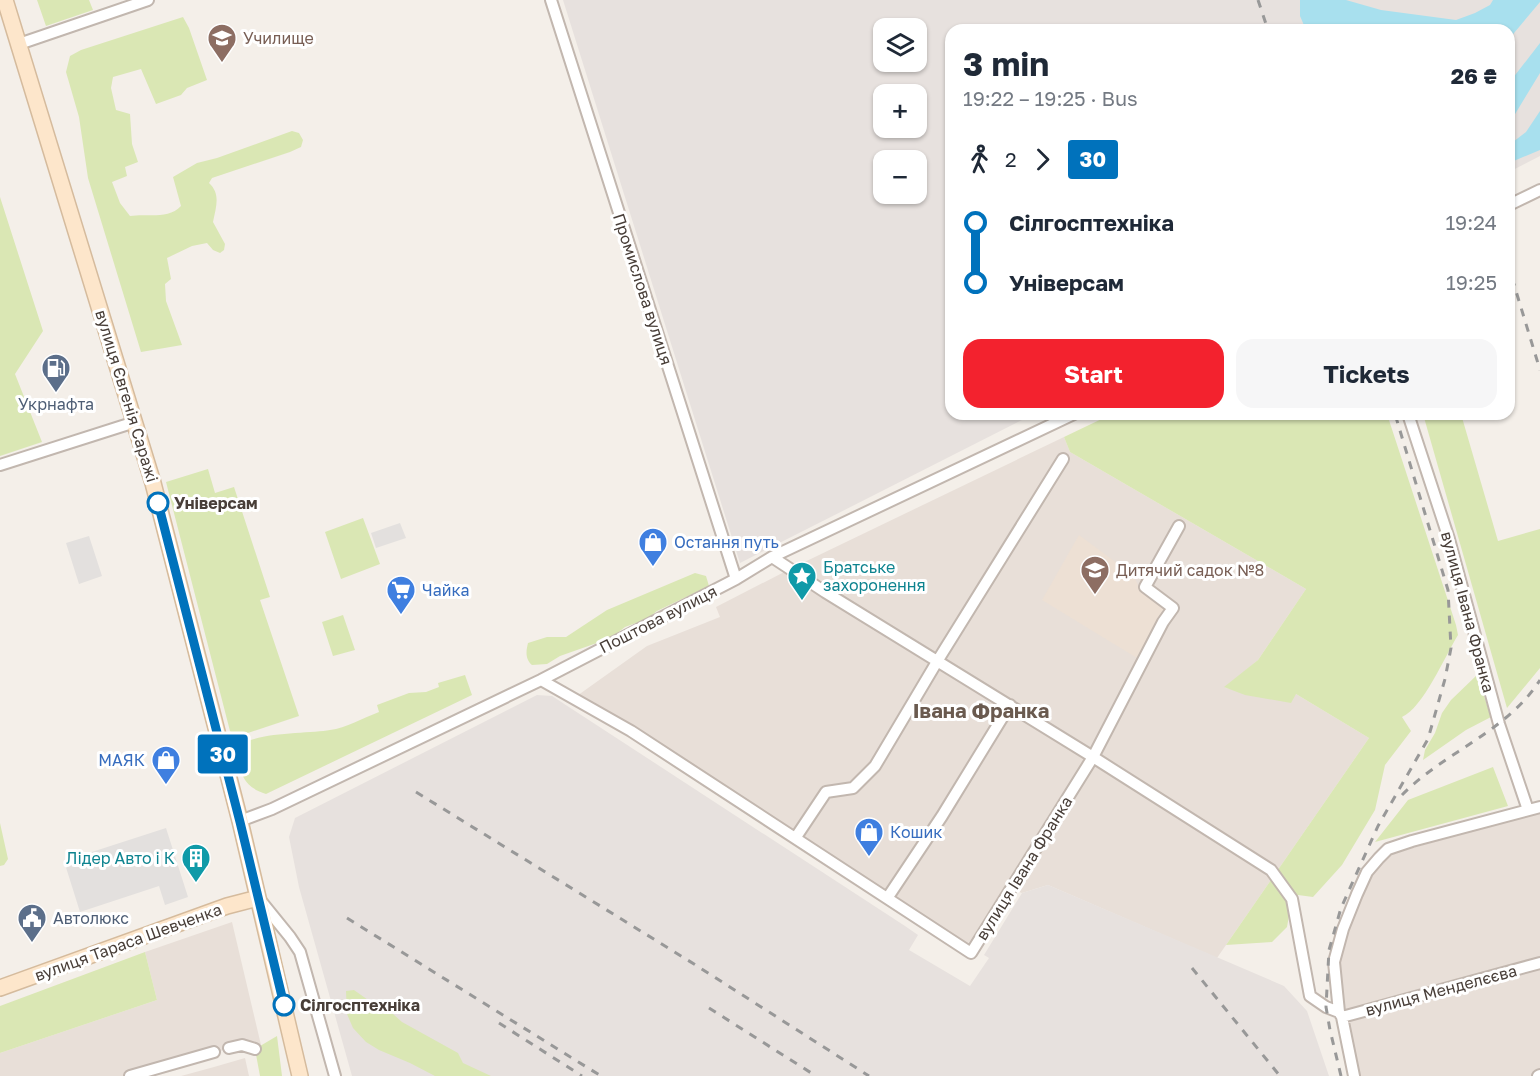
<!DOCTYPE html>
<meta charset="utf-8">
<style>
:root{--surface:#fff;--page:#f6f6f7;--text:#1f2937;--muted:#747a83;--accent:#f3222e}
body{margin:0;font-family:"Golos Text",sans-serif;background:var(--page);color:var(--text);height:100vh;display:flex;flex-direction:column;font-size:22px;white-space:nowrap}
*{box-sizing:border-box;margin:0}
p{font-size:20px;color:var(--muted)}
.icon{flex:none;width:33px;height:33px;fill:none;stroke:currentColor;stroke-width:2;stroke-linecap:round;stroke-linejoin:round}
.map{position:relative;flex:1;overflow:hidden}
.details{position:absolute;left:945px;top:24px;width:570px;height:396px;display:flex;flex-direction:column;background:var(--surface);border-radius:18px;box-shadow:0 2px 4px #0004}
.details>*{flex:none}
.badge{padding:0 12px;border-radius:4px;font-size:21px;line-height:39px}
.buttons{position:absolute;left:873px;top:18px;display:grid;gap:12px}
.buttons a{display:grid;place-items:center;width:54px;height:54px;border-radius:12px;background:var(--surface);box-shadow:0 2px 4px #0004;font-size:30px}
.map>.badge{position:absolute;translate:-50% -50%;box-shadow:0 0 0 3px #fff}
.legs{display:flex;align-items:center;gap:9px;height:66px;padding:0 18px;font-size:20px}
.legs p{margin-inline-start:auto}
.summary{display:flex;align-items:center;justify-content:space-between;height:102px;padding:0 18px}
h1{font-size:33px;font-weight:700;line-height:45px}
.primary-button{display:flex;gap:12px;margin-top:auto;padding:12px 18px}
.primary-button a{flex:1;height:69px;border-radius:18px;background:var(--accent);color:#fff;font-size:24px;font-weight:700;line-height:69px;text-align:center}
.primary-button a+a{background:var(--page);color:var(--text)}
ul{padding:0 18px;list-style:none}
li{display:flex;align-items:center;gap:21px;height:60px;font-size:22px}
li i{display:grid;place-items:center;width:9px;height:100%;margin:0 8px;background:currentColor}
li i::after{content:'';width:15px;height:15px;margin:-8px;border:4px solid;border-radius:50%;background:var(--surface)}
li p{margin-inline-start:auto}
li:first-child i{background:linear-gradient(#0000 50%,currentColor 0)}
li:last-child i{background:linear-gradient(currentColor 50%,#0000 0)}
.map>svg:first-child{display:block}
</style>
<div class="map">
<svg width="1540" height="1076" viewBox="0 0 1540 1076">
<rect width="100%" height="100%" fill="#f4efe9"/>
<path fill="#e8dfd8" d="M1064 437 1070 452 1306 589 1258 660 1225 688 1296 694 1369 738 1217 958 1048 885 1022 893 1011 889 971 953 574 698 647 646 720 617 716 607 790 569Z
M1540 813V1076H1358L1343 1009 1338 961 1366 879 1386 855Z
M232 922 261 1045 255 1049 242 1045 130 1076H0V1053L157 1000 145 952Z
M245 1058 249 1076H181L214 1067Z"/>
<path fill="#e7e1de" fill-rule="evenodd" d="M563 0H1540V156L1509 172V30H951V414H1034L740 563ZM884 28H916V62H884ZM884 94H916V128H884ZM884 160H916V194H884Z
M537 695 552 696 905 926 918 935 909 950 970 986 989 958 984 955 1022 893 1048 885 1284 986 1307 1011 1329 1076H352L299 887 289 837 295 818Z"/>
<path fill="#ede0d4" d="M1079 535 1133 575 1142 593 1165 608 1137 658 1042 600Z"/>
<path fill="#dae7b4" d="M37 0H89L93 10 46 26Z
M183 17 189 28 207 80 187 88 181 95 156 104 141 69 113 77 111 88 116 110 130 114 132 144 138 162 125 167 127 176 112 182 120 203 130 216C147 213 168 220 181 206L173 177 197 163 217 158 292 131 299 133 303 140 301 147 290 152 212 178 209 183C221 194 216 207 213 222L225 244 224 250 220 253 213 250 207 243 192 246 167 258 171 279 165 284 166 301 182 345 141 352 88 178 79 117 66 72 70 56 81 50Z
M0 197 43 331 15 374 42 442 0 456Z
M1112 414H1387L1456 625 1458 635C1445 656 1423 708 1402 717L1411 731 1385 765 1375 810 1342 865 1313 897 1298 895 1292 899 1287 927 1272 942 1226 945 1369 738 1296 694 1291 703 1245 695 1224 687 1258 660 1306 589 1070 452 1064 437Z
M1423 414H1461L1498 541 1540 529V668L1507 708Z
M208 469 215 493 234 487 270 597 260 600 299 716 239 736 233 735 230 731 166 482Z
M363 518 380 564 341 579 325 532Z
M695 573 706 576 709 586 657 611 647 619 625 627 611 638 560 656 547 664 532 665C525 659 526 651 528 643L547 637H566L607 610Z
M343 615 355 650 333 656 322 622Z
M465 675 472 695 266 794C241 786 242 773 235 751 245 731 309 734 330 730 346 728 363 718 379 712L377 705 409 693 426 692 439 687 438 683Z
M1477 675 1491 717 1466 730 1423 760 1425 750 1435 733 1442 713 1451 700Z
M1493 767 1508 806 1375 842 1408 800Z
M0 823 8 859 4 865 0 866Z
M145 952 157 1000 0 1053V1006Z
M354 990 378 1007 393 1014 402 1022 458 1053 463 1063 491 1076H435L410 1063 379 1050 366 1042 353 1028 347 1014 346 991Z
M277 1036 282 1076H260L255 1049Z"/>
<path fill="#e3e0de" d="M400 523 406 538 376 548 371 533Z
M89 536 102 576 79 584 66 543Z
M166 828 188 897 165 905 159 886 80 912 64 861Z"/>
<path fill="#a8e0ee" d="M1300 0H1346L1381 10 1456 20 1475 13 1490 5 1493 0H1540V2L1509 39V30H1306L1300 16Z
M1540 43V73L1509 124V83Z
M1540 111V150L1509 163V145L1526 132Z"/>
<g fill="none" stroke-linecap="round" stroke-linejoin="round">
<g stroke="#c2b7af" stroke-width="14">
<path id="street" d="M551 0 736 579
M19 44 148 0
M1509 205 1540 190
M1408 414 1449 539 1499 724 1528 810
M0 465 135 422
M1179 526 1145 587 1173 608 1163 622 1093 757 1271 870 1292 899 1310 996 1326 1007 1339 1012
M541 680 631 731 971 953 1093 757 825 592 772 557
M240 821 272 809 541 680 736 579 772 557 1074 414
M796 837 826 792 853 788 875 766 938 660 1063 459
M888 897 942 816 1010 705
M260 900 290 937 300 952 335 1076
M1342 1017 1540 963
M229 1048 242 1045 255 1049
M130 1076 214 1052
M1354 1076 1342 1017 1339 1012 1334 962 1343 929 1357 894 1367 872 1379 858 1388 849 1412 841 1540 807
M1538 1076 1540 1075"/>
</g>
<g stroke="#d5bb9d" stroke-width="18">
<path id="secondary" d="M5 0 153 483 240 821 300 1076
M0 988 227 906 258 898"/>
</g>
<use href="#street" stroke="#fff" stroke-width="10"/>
<use href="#secondary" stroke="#fde6cb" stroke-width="15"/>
<path stroke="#989898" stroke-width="3" stroke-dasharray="8 8" stroke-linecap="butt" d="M1258 0 1268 30
M1512 278 1540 370
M416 792 694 964 869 1076
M1402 795C1444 752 1507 732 1540 680
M347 918 601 1076
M1192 968 1280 1076
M709 1008 816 1076
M499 1023 582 1076
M1341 1076 1330 1030 1326 1007 1329 950 1341 908 1378 826 1428 739 1445 679 1451 648 1448 590 1395 414"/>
</g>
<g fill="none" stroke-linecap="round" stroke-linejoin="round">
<g stroke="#fff" stroke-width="14">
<path id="line-1" d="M158 503 240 822 284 1005"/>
</g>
<use href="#line-1" stroke="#0072bc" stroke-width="9"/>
</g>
<defs>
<g id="school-pin" transform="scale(1.5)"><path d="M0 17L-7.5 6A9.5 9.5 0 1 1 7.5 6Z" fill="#8d6e63" stroke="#fff"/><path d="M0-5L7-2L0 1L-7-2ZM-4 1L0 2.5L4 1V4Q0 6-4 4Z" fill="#fff"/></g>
<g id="fuel-pin" transform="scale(1.5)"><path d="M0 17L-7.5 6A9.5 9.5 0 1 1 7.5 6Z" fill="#5c6f8a" stroke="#fff"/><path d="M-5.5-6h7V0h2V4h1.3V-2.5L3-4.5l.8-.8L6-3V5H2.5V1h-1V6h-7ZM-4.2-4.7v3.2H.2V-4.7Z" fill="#fff"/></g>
<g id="shop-pin" transform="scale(1.5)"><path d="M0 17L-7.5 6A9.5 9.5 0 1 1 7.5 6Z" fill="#3f7fe0" stroke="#fff"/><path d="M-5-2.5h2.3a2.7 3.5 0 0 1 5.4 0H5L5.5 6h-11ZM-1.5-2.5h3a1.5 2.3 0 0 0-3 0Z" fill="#fff"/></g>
<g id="sight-pin" transform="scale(1.5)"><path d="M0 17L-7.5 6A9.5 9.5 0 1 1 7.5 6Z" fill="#0f9aa8" stroke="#fff"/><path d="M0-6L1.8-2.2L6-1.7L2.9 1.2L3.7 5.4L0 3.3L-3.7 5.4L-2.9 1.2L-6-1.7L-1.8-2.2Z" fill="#fff"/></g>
<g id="supermarket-pin" transform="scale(1.5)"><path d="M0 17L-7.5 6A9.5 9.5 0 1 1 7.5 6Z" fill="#3f7fe0" stroke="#fff"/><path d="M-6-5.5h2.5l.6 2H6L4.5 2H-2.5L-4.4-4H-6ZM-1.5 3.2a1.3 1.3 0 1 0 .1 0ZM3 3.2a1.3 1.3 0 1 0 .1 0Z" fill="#fff"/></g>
<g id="building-pin" transform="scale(1.5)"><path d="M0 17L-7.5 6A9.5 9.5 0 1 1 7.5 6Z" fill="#0f9aa8" stroke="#fff"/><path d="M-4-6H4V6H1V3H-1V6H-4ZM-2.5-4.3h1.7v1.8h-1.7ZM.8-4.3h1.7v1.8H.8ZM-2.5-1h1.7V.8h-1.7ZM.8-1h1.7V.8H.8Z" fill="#fff"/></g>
<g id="civic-pin" transform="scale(1.5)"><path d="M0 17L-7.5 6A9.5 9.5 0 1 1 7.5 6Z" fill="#5c6f8a" stroke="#fff"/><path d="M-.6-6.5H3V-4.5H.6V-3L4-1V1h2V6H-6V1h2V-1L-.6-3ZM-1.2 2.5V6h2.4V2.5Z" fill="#fff"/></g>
</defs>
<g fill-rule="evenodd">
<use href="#school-pin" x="222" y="38"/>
<use href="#fuel-pin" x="56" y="368"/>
<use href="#shop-pin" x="653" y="542"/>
<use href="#school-pin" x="1095" y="570"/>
<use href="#sight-pin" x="802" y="576"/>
<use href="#supermarket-pin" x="401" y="590"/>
<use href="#shop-pin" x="166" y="760"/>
<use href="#shop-pin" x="869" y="832"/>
<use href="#building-pin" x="196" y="858"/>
<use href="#civic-pin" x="32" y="918"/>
</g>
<g fill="#fff" stroke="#0072bc" stroke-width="3">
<circle cx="158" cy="503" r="10"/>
<circle cx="284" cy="1005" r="10"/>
</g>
<g text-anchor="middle" stroke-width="6" stroke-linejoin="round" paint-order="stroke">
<g font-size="16" fill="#785e54" stroke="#fff" text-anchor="start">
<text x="243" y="44">Училище</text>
<text x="1116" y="576">Дитячий садок №8</text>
</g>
<g font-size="16" fill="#483e38" stroke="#fff">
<text transform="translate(643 289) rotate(72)" y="6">Промислова вулиця</text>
<text transform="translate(127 396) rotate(73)" y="6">вулиця Євгенія Саражі</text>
<text transform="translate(1468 612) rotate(75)" y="6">вулиця Івана Франка</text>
<text transform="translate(658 619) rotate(-27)" y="6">Поштова вулиця</text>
<text transform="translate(1024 868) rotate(-58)" y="6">вулиця Івана Франка</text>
<text transform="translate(128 942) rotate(-20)" y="6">вулиця Тараса Шевченка</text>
<text transform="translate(1441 990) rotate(-15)" y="6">вулиця Менделєєва</text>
</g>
<g font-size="16" fill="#4e5e75" stroke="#fff">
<text x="56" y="410">Укрнафта</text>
<text x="53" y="924" text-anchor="start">Автолюкс</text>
</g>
<g font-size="16" font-weight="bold" fill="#483e38" stroke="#fff" text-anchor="start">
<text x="174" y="509">Універсам</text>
<text x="300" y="1011">Сілгосптехніка</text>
</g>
<g font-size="16" fill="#366cbe" stroke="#fff" text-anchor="start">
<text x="674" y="548">Остання путь</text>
<text x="422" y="596">Чайка</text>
<text x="145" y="766" text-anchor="end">МАЯК</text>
<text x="890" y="838">Кошик</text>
</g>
<g font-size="16" fill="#0d838f" stroke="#fff" text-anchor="start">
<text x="823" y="573">Братське<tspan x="823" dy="18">захоронення</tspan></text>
<text x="175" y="864" text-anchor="end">Лідер Авто і К</text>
</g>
<g font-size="20" font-weight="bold" fill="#6a5a4f" stroke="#fff">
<text x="981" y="718">Івана Франка</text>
</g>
</g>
</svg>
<div class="buttons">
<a><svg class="icon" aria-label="layers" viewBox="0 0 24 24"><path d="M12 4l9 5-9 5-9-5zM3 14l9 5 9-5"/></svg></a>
<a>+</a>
<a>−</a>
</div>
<b class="badge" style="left:223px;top:754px;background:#0072bc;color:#fff">30</b>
<section class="details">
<div class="summary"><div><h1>3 min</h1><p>19:22 – 19:25 · Bus</p></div><b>26 ₴</b></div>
<div class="legs"><svg class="icon" aria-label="walk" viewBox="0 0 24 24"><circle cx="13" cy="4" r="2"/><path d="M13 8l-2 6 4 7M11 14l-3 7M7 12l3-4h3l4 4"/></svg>2<svg class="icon" aria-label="forward" viewBox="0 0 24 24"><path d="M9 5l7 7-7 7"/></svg><b class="badge" style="background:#0072bc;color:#fff">30</b></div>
<ul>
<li><i style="color:#0072bc"></i><b>Сілгосптехніка</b><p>19:24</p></li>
<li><i style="color:#0072bc"></i><b>Універсам</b><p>19:25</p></li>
</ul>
<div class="primary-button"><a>Start</a><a>Tickets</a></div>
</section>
</div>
